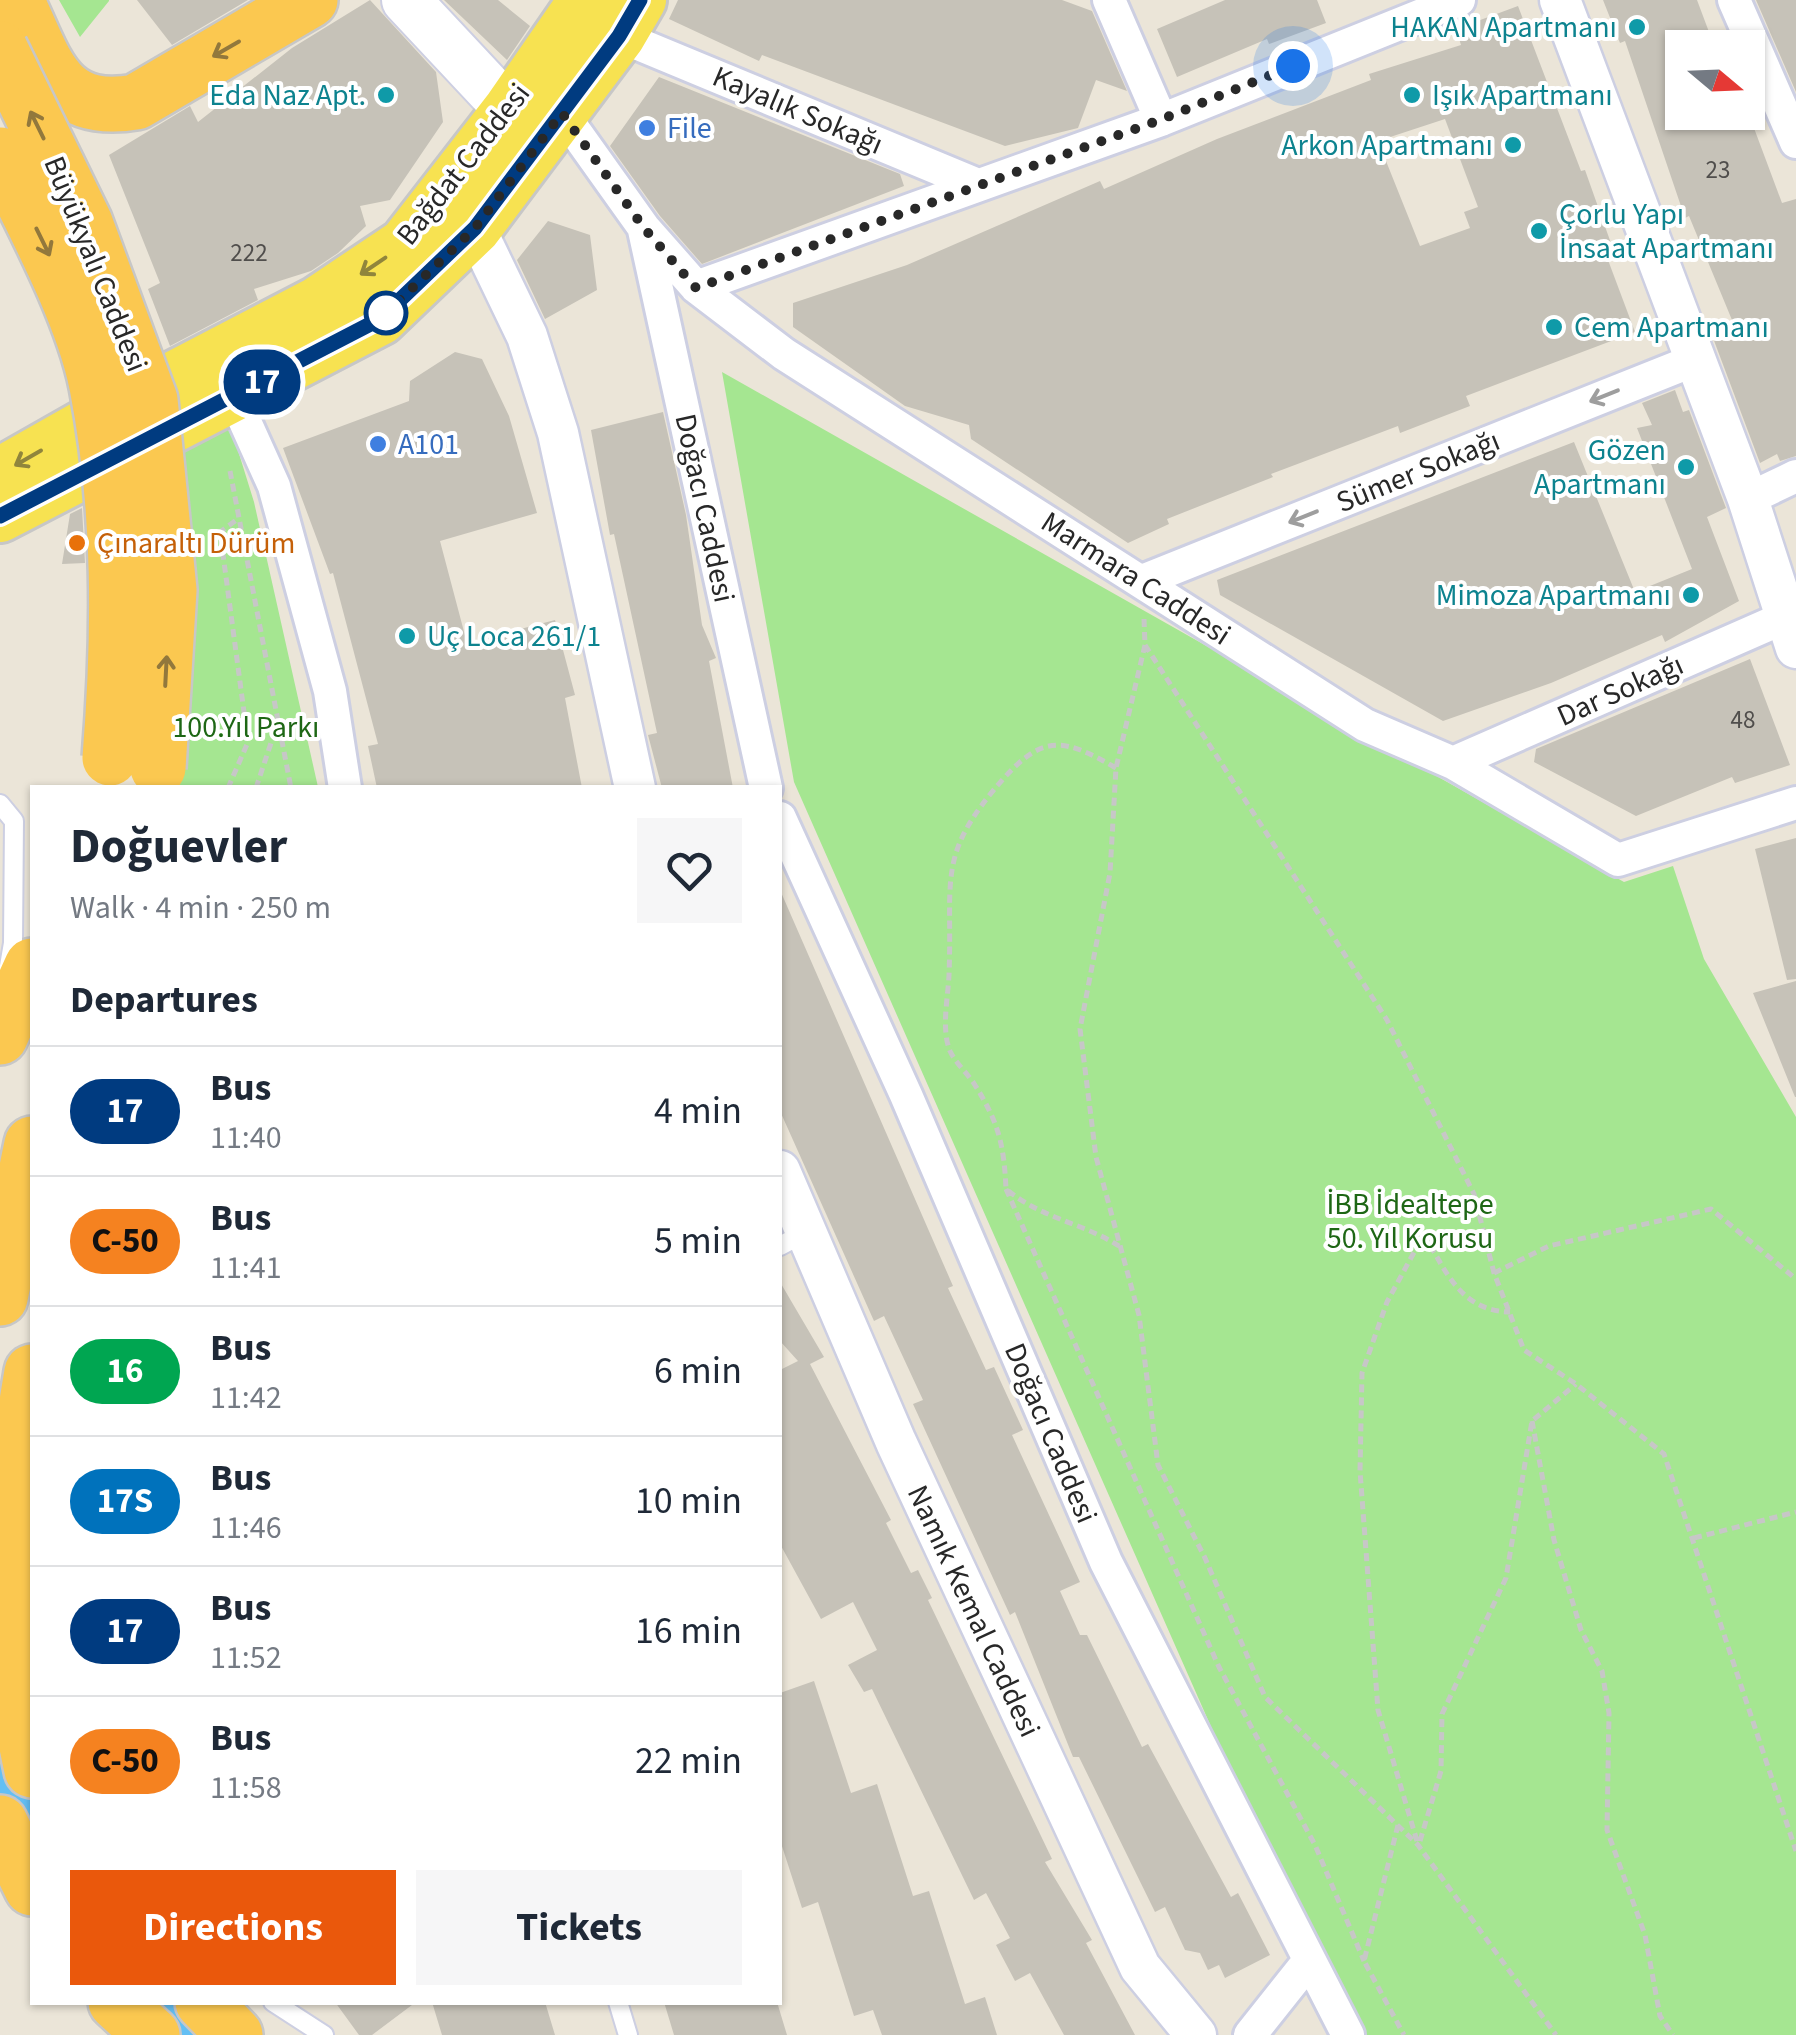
<!DOCTYPE html>
<meta charset="utf-8">
<style>
:root{--surface:#fff;--page:#f6f6f7;--text:#1f2937;--muted:#747a83;--line:#e0e1e3;--accent:#ea580c}
body{margin:0;font-family:"Source Sans 3",sans-serif;background:var(--page);color:var(--text);height:100vh;display:flex;flex-direction:column;font-size:38px;white-space:nowrap}
*{box-sizing:border-box;margin:0}
p{font-size:32px;color:var(--muted)}
.icon{flex:none;width:55px;height:55px;fill:none;stroke:currentColor;stroke-width:2;stroke-linecap:round;stroke-linejoin:round}
.map{position:relative;flex:1;overflow:hidden}
.sheet{position:absolute;left:30px;top:785px;width:752px;height:1220px;display:flex;flex-direction:column;background:var(--surface);border-radius:0px;box-shadow:0 2px 8px #0004}
.sheet>*{flex:none}
.badge{padding:0 20px;border-radius:32px;font-size:35px;line-height:65px}
.needle{width:65px;rotate:109deg}
.buttons{position:absolute;left:1665px;top:30px;display:grid;gap:20px}
.buttons a{display:grid;place-items:center;width:100px;height:100px;border-radius:0px;background:var(--surface);box-shadow:0 2px 8px #0004;font-size:50px}
.you{position:absolute;width:50px;height:50px;margin:-25px;border:8px solid #fff;border-radius:50%;background:#1a73e8;box-shadow:0 0 0 15px #1a73e833}
.map>.badge{position:absolute;translate:-50% -50%;box-shadow:0 0 0 5px #fff}
h2{padding:0 40px;font-size:38px;line-height:90px}
.round{display:grid;place-items:center;flex:none;width:105px;height:105px;border-radius:0px;background:var(--page)}
.summary{display:flex;align-items:center;justify-content:space-between;height:170px;padding:0 40px}
h1{font-size:48px;font-weight:700;line-height:75px}
.cta{display:flex;gap:20px;margin-top:auto;padding:20px 40px}
.cta a{flex:1;height:115px;border-radius:0px;background:var(--accent);color:#fff;font-size:40px;font-weight:700;line-height:115px;text-align:center}
.cta a+a{background:var(--page);color:var(--text)}
ul{padding:0;list-style:none}
li{display:flex;align-items:center;gap:30px;height:130px;padding:0 40px;border-top:2px solid var(--line)}
li div{flex:1}
li b{display:block;font-size:38px}
li em{font-style:normal}
li .badge{min-width:110px;font-weight:700;text-align:center}
.map>svg:first-child{display:block}
</style>
<div class="map">
<svg width="1796" height="2035" viewBox="0 0 1796 2035">
<rect width="100%" height="100%" fill="#ebe5d8"/>
<path fill="#a5e691" d="M59 0H109V1L80 37Z
M722 372 1624 882 1673 866 1704 959 1796 1117V2035H1361L1216 1738 794 782Z
M231 428 254 502 318 787H179L192 683 191 579 177 448Z"/>
<g fill="none" stroke-linecap="round" stroke-linejoin="round">
<path stroke="#64bff4" stroke-width="32" d="M0 1766 32 1838
M147 2002 187 2035"/>
</g>
<path fill="#c6c2b8" fill-rule="evenodd" d="M137 0H248L172 45Z
M370 0 436 72 443 122 390 200 360 206 366 226 338 253 311 271 254 289 258 300 170 346 148 289 160 283 109 155 190 106 198 122 292 48Z
M444 0H498L530 26 507 60Z
M678 0H1062L1092 11 1127 91 1096 80 1078 128 1005 146 762 55 759 61 669 19Z
M1225 0H1317L1326 23 1269 44 1267 39 1177 77 1157 29Z
M1603 0H1697L1715 48H1682V112H1748L1782 203 1796 199V456L1780 461 1777 454 1760 463 1710 330 1732 320 1689 216 1685 218 1625 41 1620 43Z
M1756 0H1796V92Z
M1518 6 1581 171 1585 170 1613 249 1605 252 1635 332 1466 396 1470 406 1400 433 1398 426 1271 474 1273 477 1167 519 1169 524 1128 543 971 439 969 425 905 406 793 327V303L907 265 1100 181 1104 189 1217 139 1371 80 1369 74 1461 45 1456 29ZM1445 119 1478 207 1464 212 1470 228 1420 246 1378 141Z
M659 77 900 174 904 186 702 264 660 216 610 146Z
M548 221 590 235 597 290 545 319 517 260Z
M455 352 482 359 509 416 537 513 440 541 467 643 555 620 575 695 565 698 582 788H377L368 746 378 744 333 573 330 574 283 448 409 401 410 381Z
M1675 390 1683 412 1689 410 1726 508 1707 517 1739 601 1665 642 1662 635 1551 683 1443 721 1220 595 1217 580 1574 442 1635 592 1692 569 1637 428 1652 425 1642 403Z
M663 412 686 515 702 625 716 658 709 661 733 788H662L648 735 657 733 614 534 610 535 591 430Z
M82 508 85 563 62 564 70 514Z
M1750 659 1790 765 1735 783 1732 777 1636 816 1534 762 1536 749Z
M1796 838V979L1787 980 1755 849Z
M780 890 953 1286 948 1288 986 1370 994 1367 1023 1430 1012 1435 1080 1582 1060 1591 1080 1635H1087L1142 1747 1148 1744 1231 1897 1238 1893 1270 1955 1225 1978 1219 1965 1208 1970 1200 1953 1185 1950 1165 1907 1155 1912 1079 1757H1073L1015 1612 1010 1615 913 1404 923 1400 884 1316 874 1321 780 1111Z
M1796 981V1097H1795L1753 993Z
M780 1282 824 1357 810 1364 891 1520 886 1523 911 1573 918 1570 932 1598 928 1600 1052 1859 1045 1862 1092 1940 1086 1943 1135 2035H1064L1030 1973 1015 1981 996 1945 1010 1938 986 1893 974 1900 872 1689 864 1692 848 1665 877 1650 853 1602 821 1619 780 1544V1370L798 1361 780 1341Z
M814 1681 851 1793 877 1784 913 1896 929 1891 965 2004 985 1997 997 2035H882L873 2010 854 2016 818 1902 802 1908 780 1840V1693Z
M335 2002H416L372 2035H359Z
M432 2002H545L555 2035H442Z
M664 2002H777L787 2035H674Z"/>
<g fill="none" stroke-linecap="round" stroke-linejoin="round">
<g stroke="#cdcfe2" stroke-width="22">
<path id="service" d="M0 804 14 821 13 943 8 972
M780 1246 806 1232
M273 2002 324 2035
M618 2002 628 2035"/>
</g>
<g stroke="#cdcfe2" stroke-width="38">
<path id="minor" d="M1109 0 1161 120
M1734 0 1796 142
M619 36 978 185
M562 113 644 228 696 287 784 354 1365 725 1453 763 1618 860 1796 803
M644 230 766 788
M696 287 1161 120 1459 0
M233 395 274 486 330 691 345 788
M1748 499 1796 476
M1142 581 1695 360
M1453 763 1786 617
M780 818 906 1095 1106 1562 1348 2035
M1250 2035 1308 1962"/>
</g>
<g stroke="#cdcfe2" stroke-width="45">
<path id="tertiary" d="M1560 0 1748 499 1796 648
M475 228 527 336 558 433 635 788
M780 1171 896 1442 1140 1967 1196 2035"/>
</g>
<g stroke="#cdcfe2" stroke-width="52">
<path id="secondary" d="M406 0 509 110"/>
</g>
<g stroke="#c7c7c7" stroke-width="58">
<path id="primary" d="M0 474 125 403 317 303 405 244 509 110 585 0
M0 516 380 319 475 228 619 36 640 0"/>
</g>
<g stroke="#c7c7c7" stroke-width="60">
<path id="trunk" d="M16 0C46 61 54 116 136 102L310 0
M0 1037 32 966
M0 1298 32 1144
M32 1372 8 1516 3 1632 32 1770
M0 1823 32 1888
M116 2002 152 2035
M203 2002 235 2035"/>
</g>
<path stroke="#c7c7c7" stroke-width="5" stroke-dasharray="8 5" stroke-linecap="butt" d="M230 471 291 788
M1144 619 1145 645 1116 768 1110 873 1080 1029 1096 1157 1139 1315 1158 1465 1205 1558 1265 1697 1418 1845 1556 2035
M1145 645 1387 1020 1474 1194 1494 1273 1524 1350 1576 1384 1664 1454 1796 1851
M1116 768C1067 740 1045 732 1004 778 935 856 953 878 949 975 948 998 941 1029 950 1051 955 1062 966 1072 973 1082 998 1121 1004 1143 1006 1189 1042 1219 1081 1222 1119 1246
M228 788 248 742 220 532 239 518
M256 788 272 740 280 731
M1006 1189 1219 1667 1315 1845 1364 1961
M1424 1234C1446 1272 1461 1311 1510 1312
M1494 1273 1549 1246 1711 1209 1796 1279
M1532 1421 1554 1540 1581 1630 1602 1671 1609 1713 1607 1830 1645 1935 1660 2016 1673 2035
M1694 1538 1796 1512
M1398 1825 1364 1961 1404 2035
M1417 1841 1378 1710 1360 1471 1362 1373 1387 1302 1424 1234
M1420 1841 1441 1771 1442 1714 1506 1578 1532 1421 1576 1384"/>
<use href="#service" stroke="#fff" stroke-width="18"/>
<use href="#minor" stroke="#fff" stroke-width="32"/>
<use href="#tertiary" stroke="#fff" stroke-width="40"/>
<use href="#secondary" stroke="#fff" stroke-width="48"/>
<use href="#primary" stroke="#f7e251" stroke-width="52"/>
<use href="#trunk" stroke="#fbc850" stroke-width="55"/>
<g stroke="#c7c7c7" stroke-width="60" stroke-linecap="butt">
<path id="trunk-bridge" d="M0 49 85 223 150 400 169 590 158 768
M0 155C33 222 83 314 97 386 121 509 120 634 110 758"/>
</g>
<use href="#trunk-bridge" stroke="#fbc850" stroke-width="55"/>
</g>
<defs><path id="oneway-shaft" d="M-6 0H5M1.5-3L5.5 0L1.5 3" fill="none" stroke-width="1.6" stroke-linecap="round" stroke-linejoin="round" transform="scale(2.5)"/></defs>
<g stroke="#92783c">
<use href="#oneway-shaft" transform="translate(226 49) rotate(150)"/>
<use href="#oneway-shaft" transform="translate(37 125) rotate(-116)"/>
<use href="#oneway-shaft" transform="translate(43 242) rotate(64)"/>
<use href="#oneway-shaft" transform="translate(166 671) rotate(-87)"/>
</g>
<g stroke="#90853c">
<use href="#oneway-shaft" transform="translate(373 266) rotate(146)"/>
<use href="#oneway-shaft" transform="translate(28 458) rotate(150)"/>
</g>
<g stroke="#9e9e9e">
<use href="#oneway-shaft" transform="translate(1604 396) rotate(158)"/>
<use href="#oneway-shaft" transform="translate(1303 517) rotate(158)"/>
</g>
<g fill="none" stroke-linecap="round" stroke-linejoin="round">
<g stroke="#fff" stroke-width="22">
<path id="line" d="M0 516 380 319 475 228 619 36 640 0"/>
</g>
<use href="#line" stroke="#003b80" stroke-width="15"/>
<path stroke="#282828" stroke-width="10" stroke-dasharray="0 18" d="M386 313 380 319 475 228 562 113 644 228 696 288 1160 120 1293 66"/>
</g>
<g fill="#0f9aa8" stroke="#fff" stroke-width="4">
<circle cx="1637" cy="27" r="10"/>
<circle cx="386" cy="95" r="10"/>
<circle cx="1412" cy="95" r="10"/>
<circle cx="1513" cy="145" r="10"/>
<circle cx="1539" cy="231" r="10"/>
<circle cx="1554" cy="327" r="10"/>
<circle cx="1686" cy="467" r="10"/>
<circle cx="1691" cy="595" r="10"/>
<circle cx="407" cy="636" r="10"/>
</g>
<g fill="#3f7fe0" stroke="#fff" stroke-width="4">
<circle cx="647" cy="128" r="10"/>
<circle cx="378" cy="444" r="10"/>
</g>
<circle fill="#fff" stroke="#003b80" stroke-width="5" cx="386" cy="313" r="20"/>
<circle fill="#e8710a" stroke="#fff" stroke-width="4" cx="77" cy="543" r="10"/>
<g text-anchor="middle" stroke-width="8" stroke-linejoin="round" paint-order="stroke">
<g font-size="25" fill="#504e4c">
<text x="1718" y="178">23</text>
<text x="249" y="261">222</text>
<text x="1743" y="728">48</text>
</g>
<g font-size="30" fill="#0d838f" stroke="#fff" text-anchor="end">
<text x="1617" y="37">HAKAN Apartmanı</text>
<text x="366" y="105">Eda Naz Apt.</text>
<text x="1432" y="105" text-anchor="start">Işık Apartmanı</text>
<text x="1493" y="155">Arkon Apartmanı</text>
<text x="1559" y="224" text-anchor="start">Çorlu Yapı<tspan x="1559" dy="34">İnsaat Apartmanı</tspan></text>
<text x="1574" y="337" text-anchor="start">Cem Apartmanı</text>
<text x="1666" y="460">Gözen<tspan x="1666" dy="34">Apartmanı</tspan></text>
<text x="1671" y="605">Mimoza Apartmanı</text>
<text x="427" y="646" text-anchor="start">Uç Loca 261/1</text>
</g>
<g font-size="30" fill="#282828" stroke="#fff">
<text transform="translate(798 110) rotate(23)" y="10">Kayalık Sokağı</text>
<text transform="translate(463 164) rotate(-52)" y="10">Bağdat Caddesi</text>
<text transform="translate(96 264) rotate(68)" y="10">Büyükyalı Caddesi</text>
<text transform="translate(1418 471) rotate(-22)" y="10">Sümer Sokağı</text>
<text transform="translate(705 508) rotate(78)" y="10">Doğacı Caddesi</text>
<text transform="translate(1136 578) rotate(33)" y="10">Marmara Caddesi</text>
<text transform="translate(1620 690) rotate(-24)" y="10">Dar Sokağı</text>
<text transform="translate(1051 1433) rotate(67)" y="10">Doğacı Caddesi</text>
<text transform="translate(974 1611) rotate(65)" y="10">Namık Kemal Caddesi</text>
</g>
<g font-size="30" fill="#366cbe" stroke="#fff" text-anchor="start">
<text x="667" y="138">File</text>
<text x="398" y="454">A101</text>
</g>
<g font-size="30" fill="#c56008" stroke="#fff" text-anchor="start">
<text x="97" y="553">Çınaraltı Dürüm</text>
</g>
<g font-size="30" fill="#1e6715" stroke="#fff">
<text x="246" y="737">100.Yıl Parkı</text>
<text x="1410" y="1214">İBB İdealtepe<tspan x="1410" dy="34">50. Yıl Korusu</tspan></text>
</g>
</g>
</svg>
<div class="buttons">
<a><svg class="needle" viewBox="-14 -14 28 28"><path d="M0-13l5 13h-10z" fill="#e53935"/><path d="M0 13l5-13h-10z" fill="#747a83"/></svg></a>
</div>
<div class="you" style="left:1293px;top:66px"></div>
<b class="badge" style="left:262px;top:382px;background:#003b80;color:#fff">17</b>
<section class="sheet">
<div class="summary"><div><h1>Doğuevler</h1><p>Walk · 4 min · 250 m</p></div><a class="round"><svg class="icon" aria-label="heart" viewBox="0 0 24 24"><path d="M12 20l-8-8c-3-5 5-10 8-4 3-6 11-1 8 4z"/></svg></a></div>
<h2>Departures</h2>
<ul>
<li><span class="badge" style="background:#003b80;color:#fff">17</span><div><b>Bus</b><p>11:40</p></div><em>4 min</em></li>
<li><span class="badge" style="background:#f58220;color:#111">C-50</span><div><b>Bus</b><p>11:41</p></div><em>5 min</em></li>
<li><span class="badge" style="background:#00a651;color:#fff">16</span><div><b>Bus</b><p>11:42</p></div><em>6 min</em></li>
<li><span class="badge" style="background:#0072bc;color:#fff">17S</span><div><b>Bus</b><p>11:46</p></div><em>10 min</em></li>
<li><span class="badge" style="background:#003b80;color:#fff">17</span><div><b>Bus</b><p>11:52</p></div><em>16 min</em></li>
<li><span class="badge" style="background:#f58220;color:#111">C-50</span><div><b>Bus</b><p>11:58</p></div><em>22 min</em></li>
</ul>
<div class="cta"><a>Directions</a><a>Tickets</a></div>
</section>
</div>
